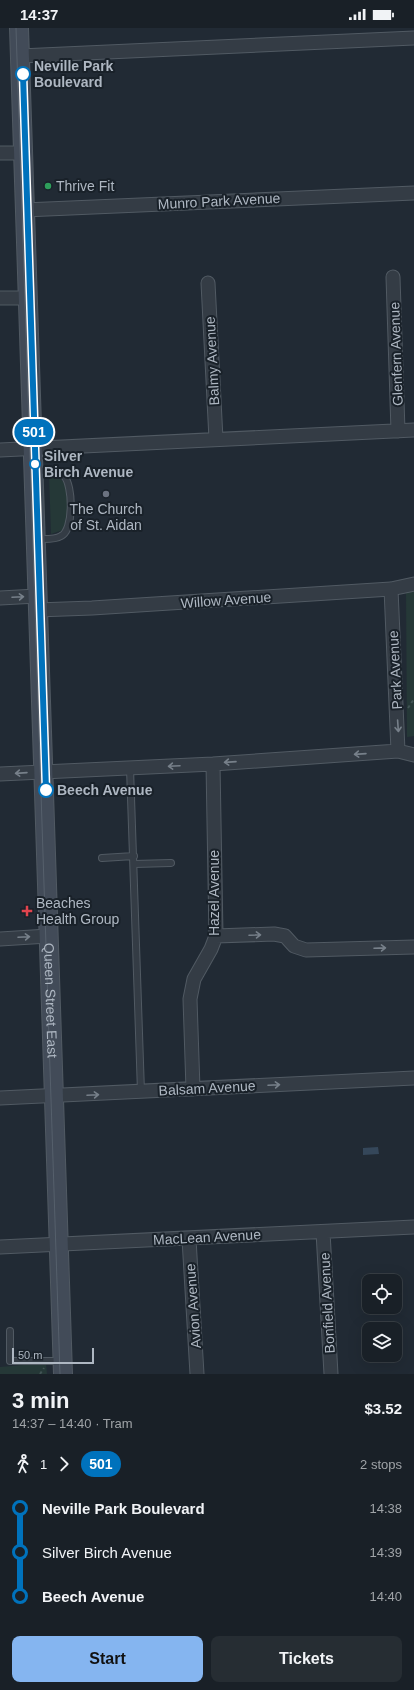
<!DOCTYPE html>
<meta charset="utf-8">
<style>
:root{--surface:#192027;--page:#262d33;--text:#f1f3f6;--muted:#9fa3a7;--line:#373e44;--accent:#85b5f0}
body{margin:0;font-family:Helvetica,sans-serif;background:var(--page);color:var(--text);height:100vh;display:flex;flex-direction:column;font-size:15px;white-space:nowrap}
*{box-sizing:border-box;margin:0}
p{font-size:13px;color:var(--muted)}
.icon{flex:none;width:22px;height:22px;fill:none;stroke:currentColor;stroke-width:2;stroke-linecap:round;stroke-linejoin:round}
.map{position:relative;height:1346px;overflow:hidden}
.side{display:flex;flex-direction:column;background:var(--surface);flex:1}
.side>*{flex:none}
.badge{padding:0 8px;border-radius:13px;font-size:14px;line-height:26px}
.tools{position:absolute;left:362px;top:1246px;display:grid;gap:8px}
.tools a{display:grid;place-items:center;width:40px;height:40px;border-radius:8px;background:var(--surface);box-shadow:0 4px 16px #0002,0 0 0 1px var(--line);font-size:20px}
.scale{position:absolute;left:12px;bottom:10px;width:82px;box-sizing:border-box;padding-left:4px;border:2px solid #aeb7c2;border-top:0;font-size:11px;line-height:14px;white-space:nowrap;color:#aeb7c2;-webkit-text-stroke:3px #192129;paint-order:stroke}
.map>.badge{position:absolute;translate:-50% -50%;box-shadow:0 0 0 2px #fff}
.legs{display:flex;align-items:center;gap:6px;height:44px;padding:0 12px;font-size:13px}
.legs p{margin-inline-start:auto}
.summary{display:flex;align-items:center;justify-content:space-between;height:68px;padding:0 12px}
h1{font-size:22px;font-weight:800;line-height:30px}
.action{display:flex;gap:8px;margin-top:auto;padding:8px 12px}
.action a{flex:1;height:46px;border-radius:8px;background:var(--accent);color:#111;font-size:16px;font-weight:800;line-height:46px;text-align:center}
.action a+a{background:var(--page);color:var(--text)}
ul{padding:0 12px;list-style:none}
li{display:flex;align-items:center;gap:14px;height:44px;font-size:15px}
li i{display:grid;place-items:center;width:6px;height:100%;margin:0 5px;background:currentColor}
li i::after{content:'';width:10px;height:10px;margin:-5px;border:3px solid;border-radius:50%;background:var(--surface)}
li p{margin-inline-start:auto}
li:first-child i{background:linear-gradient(#0000 50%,currentColor 0)}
li:last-child i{background:linear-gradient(currentColor 50%,#0000 0)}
.status{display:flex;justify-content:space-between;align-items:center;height:28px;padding:0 20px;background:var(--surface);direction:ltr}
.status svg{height:11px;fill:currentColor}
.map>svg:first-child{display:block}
</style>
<div class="status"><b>14:37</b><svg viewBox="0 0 49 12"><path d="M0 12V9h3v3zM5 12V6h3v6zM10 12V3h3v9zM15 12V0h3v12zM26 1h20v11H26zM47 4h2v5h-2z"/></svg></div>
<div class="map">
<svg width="414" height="1346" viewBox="0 0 414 1346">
<rect width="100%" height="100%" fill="#212a34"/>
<path fill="#253837" d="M49 445C75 451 71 483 63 502L51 506Z
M406 564H414V708L407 709Z
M46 1335 47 1346H0V1339Z"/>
<path fill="#35475a" d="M378 1119 379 1126 363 1127V1120Z"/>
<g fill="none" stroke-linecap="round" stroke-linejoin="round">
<g stroke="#515a63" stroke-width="8">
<path id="service" d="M35 443C44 443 56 441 64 448 73 457 74 502 61 508 55 512 44 511 37 511
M130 740 141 1064
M102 830 134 828
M134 836 171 835
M10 1303V1333H61"/>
</g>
<g stroke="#515a63" stroke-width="15">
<path id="minor" d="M20 28 414 10
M0 125H23
M24 182 414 165
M393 249 398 403
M208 255 216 411
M0 270H27
M0 422 414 402
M391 561 398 723
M0 570 37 568
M37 582 92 580 391 561 414 556
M0 746 213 736 398 723 414 727
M216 908 274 906 285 908 294 918 306 922 414 919
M0 911 48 908
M193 1061 190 971 194 951 211 921 216 908 213 736
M0 1070 414 1050
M323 1204 331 1346
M189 1211 197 1346
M0 1219 414 1199"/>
</g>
<g stroke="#515a63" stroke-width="20">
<g id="secondary">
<path id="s1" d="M19 0 63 1346"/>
</g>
</g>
<path stroke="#425455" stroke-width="2" stroke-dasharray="3 3" stroke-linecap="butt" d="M408 680 414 671
M40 1346 44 1340"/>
<use href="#service" stroke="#343c45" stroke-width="6"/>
<use href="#minor" stroke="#343c45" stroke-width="13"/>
<use href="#secondary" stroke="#424b58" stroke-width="18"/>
<path stroke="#56606c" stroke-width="1" d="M16 0 60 1346"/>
</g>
<defs><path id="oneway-shaft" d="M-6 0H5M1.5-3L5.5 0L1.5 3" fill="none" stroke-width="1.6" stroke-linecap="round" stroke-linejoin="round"/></defs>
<g stroke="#77808a">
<use href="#oneway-shaft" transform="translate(18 569) rotate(-3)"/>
<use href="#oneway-shaft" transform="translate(398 698) rotate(86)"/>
<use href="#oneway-shaft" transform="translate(360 726) rotate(176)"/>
<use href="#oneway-shaft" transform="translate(230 734) rotate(176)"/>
<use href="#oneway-shaft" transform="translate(174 738) rotate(177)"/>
<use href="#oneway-shaft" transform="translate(21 745) rotate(176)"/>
<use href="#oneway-shaft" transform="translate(255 907) rotate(-2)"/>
<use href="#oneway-shaft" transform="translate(24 909) rotate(-3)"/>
<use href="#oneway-shaft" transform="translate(380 920) rotate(-2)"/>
<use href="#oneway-shaft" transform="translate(274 1057) rotate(-3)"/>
<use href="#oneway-shaft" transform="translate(93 1067) rotate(-3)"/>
</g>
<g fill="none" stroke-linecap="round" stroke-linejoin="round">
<g stroke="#fff" stroke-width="9">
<path id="line-1" d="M23 46 46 762"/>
</g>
<use href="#line-1" stroke="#0072bc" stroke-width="6"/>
</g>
<g fill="#fff" stroke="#0072bc" stroke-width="2">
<circle cx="23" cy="46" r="7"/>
<circle cx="35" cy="436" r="5"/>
<circle cx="46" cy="762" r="7"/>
</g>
<circle fill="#2e9e5b" stroke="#192129" stroke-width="1.5" cx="48" cy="158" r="4"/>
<circle fill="#6b7280" stroke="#192129" stroke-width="1.5" cx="106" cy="466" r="4"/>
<path fill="#e0444e" stroke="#192129" stroke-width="1.5" d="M25 877h4v4h4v4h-4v4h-4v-4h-4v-4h4z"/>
<g text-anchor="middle" stroke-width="4" stroke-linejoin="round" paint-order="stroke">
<g font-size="14" font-weight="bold" fill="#aeb7c2" stroke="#192129" text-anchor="start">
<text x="34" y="43">Neville Park<tspan x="34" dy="16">Boulevard</tspan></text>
<text x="44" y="433">Silver<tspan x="44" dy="16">Birch Avenue</tspan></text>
<text x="57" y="767">Beech Avenue</text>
</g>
<g font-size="14" fill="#aeb7c2" stroke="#192129" text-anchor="start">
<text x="56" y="163">Thrive Fit</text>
<text x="106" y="486" text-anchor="middle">The Church<tspan x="106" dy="16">of St. Aidan</tspan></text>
<text x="36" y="880">Beaches<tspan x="36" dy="16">Health Group</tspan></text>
</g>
<g font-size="14" fill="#aeb7c2" stroke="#192129">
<text transform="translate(219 173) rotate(-3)" y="5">Munro Park Avenue</text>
<text transform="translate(396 326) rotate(-92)" y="5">Glenfern Avenue</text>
<text transform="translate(212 333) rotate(-93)" y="5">Balmy Avenue</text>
<text transform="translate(226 572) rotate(-4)" y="5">Willow Avenue</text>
<text transform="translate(395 642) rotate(-93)" y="5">Park Avenue</text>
<text transform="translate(214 865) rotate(-90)" y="5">Hazel Avenue</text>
<text dy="5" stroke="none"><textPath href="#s1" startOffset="973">Queen Street East</textPath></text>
<text transform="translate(207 1060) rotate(-3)" y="5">Balsam Avenue</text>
<text transform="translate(207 1209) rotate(-3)" y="5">MacLean Avenue</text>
<text transform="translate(327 1275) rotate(-93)" y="5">Bonfield Avenue</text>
<text transform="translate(193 1278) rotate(-94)" y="5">Avion Avenue</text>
</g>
</g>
</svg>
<div class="tools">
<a><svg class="icon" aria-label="locate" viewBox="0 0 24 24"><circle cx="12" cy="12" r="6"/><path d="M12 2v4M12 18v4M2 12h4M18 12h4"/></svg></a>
<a><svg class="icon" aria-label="layers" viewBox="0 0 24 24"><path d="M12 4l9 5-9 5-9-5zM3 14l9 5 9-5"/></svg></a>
</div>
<div class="scale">50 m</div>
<b class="badge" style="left:34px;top:404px;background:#0072bc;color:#fff">501</b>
</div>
<section class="side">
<div class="summary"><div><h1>3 min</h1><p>14:37 – 14:40 · Tram</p></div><b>$3.52</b></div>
<div class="legs"><svg class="icon" aria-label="walk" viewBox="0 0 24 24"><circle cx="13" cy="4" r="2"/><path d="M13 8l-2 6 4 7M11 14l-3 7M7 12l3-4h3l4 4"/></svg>1<svg class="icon" aria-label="forward" viewBox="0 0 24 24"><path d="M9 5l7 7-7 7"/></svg><b class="badge" style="background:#0072bc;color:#fff">501</b><p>2 stops</p></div>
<ul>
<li><i style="color:#0072bc"></i><b>Neville Park Boulevard</b><p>14:38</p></li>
<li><i style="color:#0072bc"></i><span>Silver Birch Avenue</span><p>14:39</p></li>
<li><i style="color:#0072bc"></i><b>Beech Avenue</b><p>14:40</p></li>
</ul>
<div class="action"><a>Start</a><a>Tickets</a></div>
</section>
